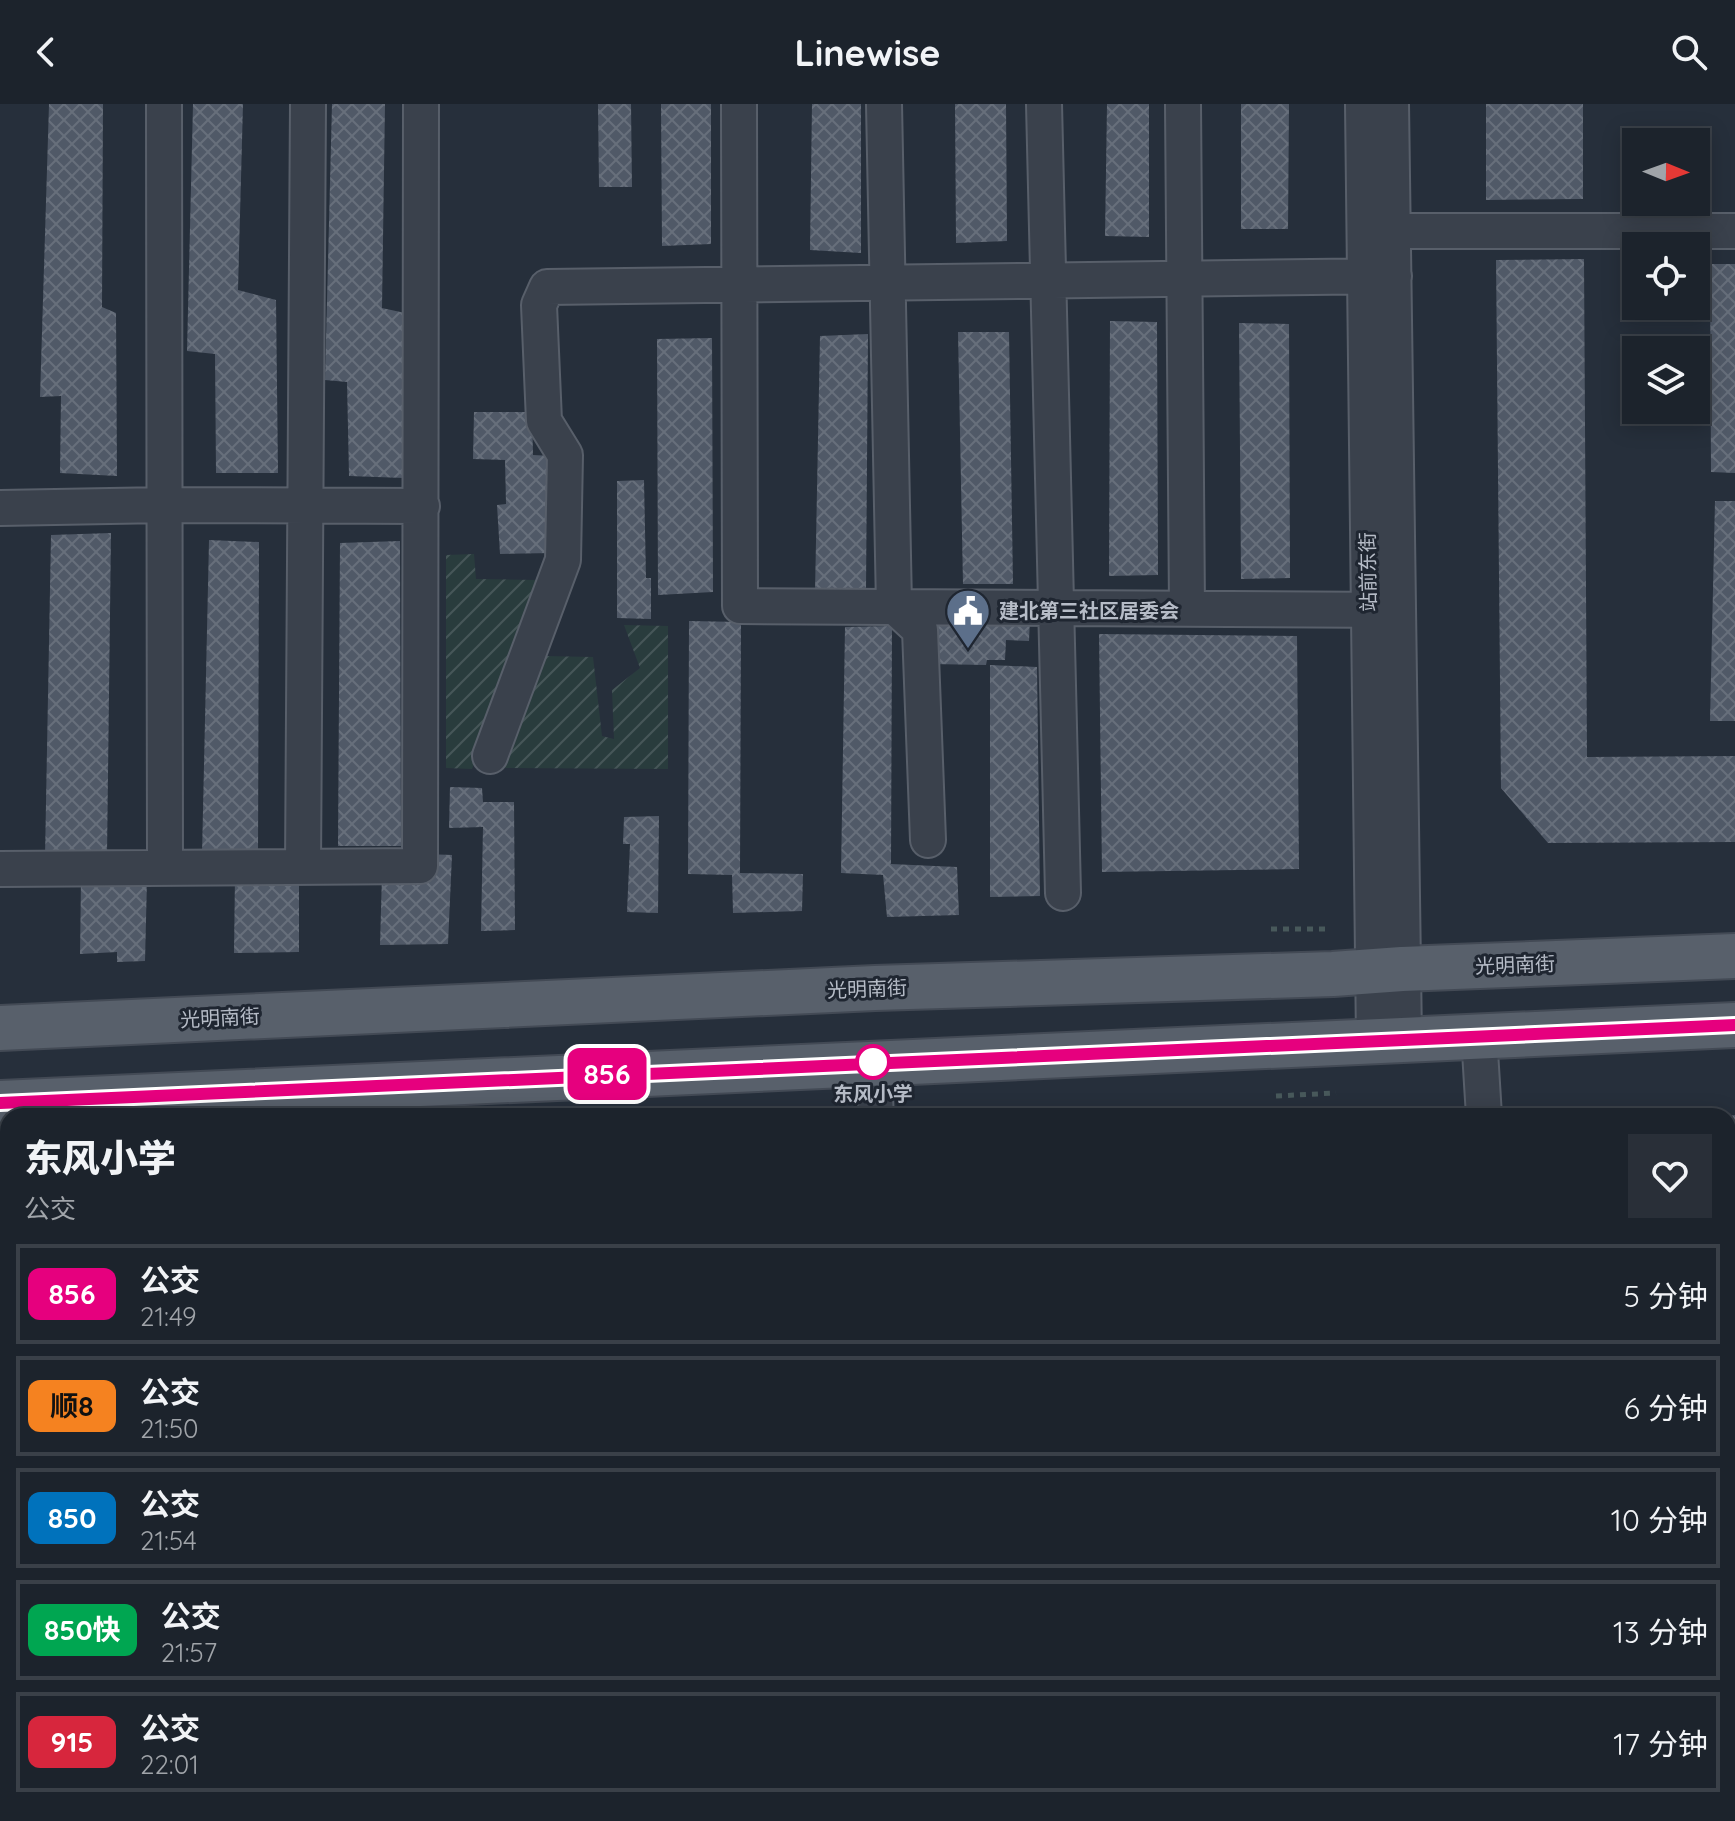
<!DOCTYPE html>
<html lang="zh">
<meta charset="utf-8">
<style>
:root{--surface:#1c232c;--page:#292f38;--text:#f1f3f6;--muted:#a0a4a9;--line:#3a4048}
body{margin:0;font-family:Quicksand,"Noto Sans SC",sans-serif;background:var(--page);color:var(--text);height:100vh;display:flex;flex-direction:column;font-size:30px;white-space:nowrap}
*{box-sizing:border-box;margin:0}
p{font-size:26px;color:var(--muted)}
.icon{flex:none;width:44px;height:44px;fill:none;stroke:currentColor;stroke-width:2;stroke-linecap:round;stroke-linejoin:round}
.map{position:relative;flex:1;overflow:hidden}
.panel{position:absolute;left:0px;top:1004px;width:1736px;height:714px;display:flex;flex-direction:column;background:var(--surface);border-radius:24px 24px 0 0;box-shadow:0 4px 20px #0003,0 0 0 2px var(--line)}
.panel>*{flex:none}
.badge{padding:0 16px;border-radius:12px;font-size:28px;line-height:52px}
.needle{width:52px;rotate:91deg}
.buttons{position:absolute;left:1622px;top:24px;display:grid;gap:16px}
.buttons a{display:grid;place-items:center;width:88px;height:88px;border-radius:0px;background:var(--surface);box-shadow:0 4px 20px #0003,0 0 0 2px var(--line);font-size:40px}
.map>.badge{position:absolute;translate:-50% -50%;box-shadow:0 0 0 4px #fff}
.round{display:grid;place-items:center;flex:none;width:84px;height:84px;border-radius:0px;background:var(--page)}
.overview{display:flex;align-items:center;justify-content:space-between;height:136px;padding:0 24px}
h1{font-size:38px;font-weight:800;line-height:60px}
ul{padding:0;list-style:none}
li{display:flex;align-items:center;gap:24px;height:100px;margin:0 16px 12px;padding:0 8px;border:4px solid var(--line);border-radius:0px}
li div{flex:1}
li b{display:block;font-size:30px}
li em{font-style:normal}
li .badge{min-width:88px;font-weight:700;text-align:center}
header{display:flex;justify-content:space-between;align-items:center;height:104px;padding:0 24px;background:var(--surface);font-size:36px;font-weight:800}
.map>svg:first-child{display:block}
</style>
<header><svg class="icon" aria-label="back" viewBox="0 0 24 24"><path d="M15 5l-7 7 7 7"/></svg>Linewise<svg class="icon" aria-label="search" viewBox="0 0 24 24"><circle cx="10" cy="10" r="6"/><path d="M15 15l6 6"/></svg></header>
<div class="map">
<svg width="1735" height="1717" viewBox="0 0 1735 1717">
<defs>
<pattern id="garden-furrows" width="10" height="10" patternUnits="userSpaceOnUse" patternTransform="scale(2)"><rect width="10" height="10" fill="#293c3d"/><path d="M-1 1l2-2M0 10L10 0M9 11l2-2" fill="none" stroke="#465658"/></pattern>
<pattern id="building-cross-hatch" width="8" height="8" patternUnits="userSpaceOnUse" patternTransform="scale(2)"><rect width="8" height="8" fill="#505967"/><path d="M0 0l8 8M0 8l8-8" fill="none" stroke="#676f7b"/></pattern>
</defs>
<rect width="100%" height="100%" fill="#262f3b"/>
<path fill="url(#garden-furrows)" d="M474 450 476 475 536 476 525 537 472 665 446 664V451Z
M624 521 668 522V665L495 664 544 552 593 553 602 632 614 635 612 586 640 564Z"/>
<path fill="url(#building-cross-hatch)" d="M49 0H103L102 203 116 209 117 372 60 369 61 292 40 293Z
M193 0H243L238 186 276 196 278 369H216L215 250 187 247Z
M332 0H385L382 204 405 209 404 374 349 372 347 278 325 276Z
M598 0H631L632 83H599Z
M661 0H711V140L662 142Z
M812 0H861V149L810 146Z
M955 0H1006L1007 137 956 139Z
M1107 0H1149V133L1105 132Z
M1241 0H1289L1288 125H1241Z
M1486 0H1583V95L1486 96Z
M1584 155 1587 653 1735 652V738L1548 739 1501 684 1496 156Z
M1710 160H1735V369L1711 368Z
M1110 217 1157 218 1158 471 1109 472Z
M1239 219 1289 220 1290 474 1241 475Z
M958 228H1009L1013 480H963Z
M868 230 866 487 815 488 820 232Z
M712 234 713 488 658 491 657 235Z
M474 308H532L533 351 552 352 553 449 500 450 497 401 506 400 505 356 473 355Z
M644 376 646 474H651V515L617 514V377Z
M1715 397H1735V617H1710Z
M111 429 107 751 45 753 51 431Z
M209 436 259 438 258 754 202 751Z
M400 437 401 742H338L340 439Z
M931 513 1030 516 1029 537 1006 536 1005 556H987L986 561 931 560Z
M689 517 741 518 740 769 803 770 802 807 733 809 732 771 688 770Z
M892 522 891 760 957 763 959 811 887 813 883 771 841 769 845 523Z
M1099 530 1297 532 1299 765 1102 768Z
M990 561 1037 563 1040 792 990 793Z
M450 683 482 684 483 698H514L515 826 481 827 483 723 449 724Z
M659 712 658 809 627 808 630 740H623L624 713Z
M425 750 452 751 448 840 380 841 382 770Z
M235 772 299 775V848L234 849Z
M81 774 147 776 145 857 117 858V848L80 850Z
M1735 1011V1160H1728V1012Z
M847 1710H1088V1717H848Z
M1309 1710H1414L1415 1717H1310Z"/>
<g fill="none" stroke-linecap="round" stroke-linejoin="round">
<g stroke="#585f6a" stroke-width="38">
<path id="minor" d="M164 0 165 763
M739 0 740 502 1397 506
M884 0 894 502 920 526 928 736
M1044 0 1063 789
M1183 0 1187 504
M1363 0 1374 937
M1391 0 1404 936
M1393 127H1735
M0 404 165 401 422 402
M490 652 563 456 565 351 544 317 539 201 547 183 1394 172
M303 763 308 0
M0 765 420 762 421 0
M1479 931 1484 1012
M873 958 876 1012
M1728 1196 1735 1195
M1728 1349H1735
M818 1710 819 1717
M1130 1710 1131 1717
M1287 1710 1288 1717"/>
</g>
<g stroke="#434a55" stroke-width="48">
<path id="major" d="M0 924 875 884 1333 870 1402 865 1735 852
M0 999 1735 921"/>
</g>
<path stroke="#48595b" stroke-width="5" stroke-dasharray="6 6" stroke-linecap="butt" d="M1271 825H1331
M1276 992 1336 989"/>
<use href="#minor" stroke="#3a414c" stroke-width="34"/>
<use href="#major" stroke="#58606b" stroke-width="44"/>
</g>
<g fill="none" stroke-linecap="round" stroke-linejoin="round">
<g stroke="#fff" stroke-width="18">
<path id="line" d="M0 999 1735 921"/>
</g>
<use href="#line" stroke="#e6007e" stroke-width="12"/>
</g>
<defs>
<g id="civic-pin" transform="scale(2.3)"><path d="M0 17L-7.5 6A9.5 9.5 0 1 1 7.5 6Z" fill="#5c6f8a" stroke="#1f2631"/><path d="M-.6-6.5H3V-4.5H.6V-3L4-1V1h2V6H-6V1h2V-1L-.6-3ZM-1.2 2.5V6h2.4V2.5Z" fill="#fff"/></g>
</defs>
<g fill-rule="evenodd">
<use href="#civic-pin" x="968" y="507"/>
</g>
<circle fill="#fff" stroke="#e6007e" stroke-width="4" cx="873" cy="958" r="16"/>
<g text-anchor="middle" stroke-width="6" stroke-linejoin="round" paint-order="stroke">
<g font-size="20" fill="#b6bcc7" stroke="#1f2631">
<text transform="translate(1368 468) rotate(-91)" y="7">站前东街</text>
<text transform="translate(1515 861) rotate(-2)" y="7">光明南街</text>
<text transform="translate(867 885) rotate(-2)" y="7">光明南街</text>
<text transform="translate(220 914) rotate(-3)" y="7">光明南街</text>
</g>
<g font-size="20" font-weight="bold" fill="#b6bcc7" stroke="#1f2631" text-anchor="start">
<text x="999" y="514">建北第三社区居委会</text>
</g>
<g font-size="20" font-weight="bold" fill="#b6bcc7" stroke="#1f2631">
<text x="873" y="997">东风小学</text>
</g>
</g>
</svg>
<div class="buttons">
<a><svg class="needle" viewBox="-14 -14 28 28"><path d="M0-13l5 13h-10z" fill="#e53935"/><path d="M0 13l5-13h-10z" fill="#a0a4a9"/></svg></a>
<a><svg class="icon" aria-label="locate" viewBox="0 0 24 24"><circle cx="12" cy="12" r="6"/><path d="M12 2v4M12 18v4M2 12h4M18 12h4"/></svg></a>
<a><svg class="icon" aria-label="layers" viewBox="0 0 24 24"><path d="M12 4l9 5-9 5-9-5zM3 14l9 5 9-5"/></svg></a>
</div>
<b class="badge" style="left:607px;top:970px;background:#e6007e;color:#fff">856</b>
<section class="panel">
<div class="overview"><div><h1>东风小学</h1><p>公交</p></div><a class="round"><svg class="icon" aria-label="heart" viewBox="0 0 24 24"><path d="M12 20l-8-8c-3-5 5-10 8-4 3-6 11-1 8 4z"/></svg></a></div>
<ul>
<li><span class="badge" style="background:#e6007e;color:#fff">856</span><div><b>公交</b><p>21:49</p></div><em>5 分钟</em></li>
<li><span class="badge" style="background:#f58220;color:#111">顺8</span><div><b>公交</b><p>21:50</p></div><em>6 分钟</em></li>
<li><span class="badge" style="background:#0072bc;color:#fff">850</span><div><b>公交</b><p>21:54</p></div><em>10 分钟</em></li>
<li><span class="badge" style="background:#00a651;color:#fff">850快</span><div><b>公交</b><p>21:57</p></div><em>13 分钟</em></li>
<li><span class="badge" style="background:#d7263d;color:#fff">915</span><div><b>公交</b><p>22:01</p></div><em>17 分钟</em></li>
</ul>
</section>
</div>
